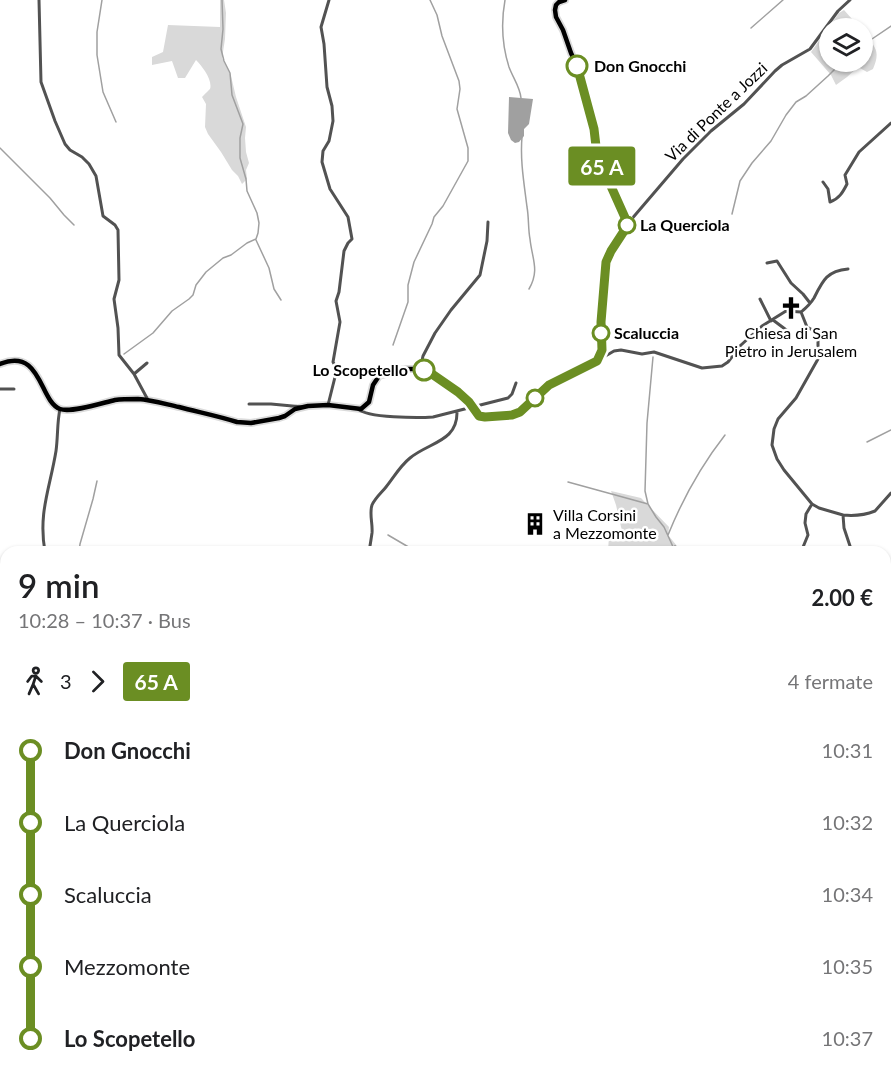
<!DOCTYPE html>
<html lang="it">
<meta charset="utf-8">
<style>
:root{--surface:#fff;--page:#f2f2f2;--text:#202124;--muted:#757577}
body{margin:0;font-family:Lato,sans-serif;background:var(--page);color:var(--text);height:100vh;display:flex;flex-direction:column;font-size:22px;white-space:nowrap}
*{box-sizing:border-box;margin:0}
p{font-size:20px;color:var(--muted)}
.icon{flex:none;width:33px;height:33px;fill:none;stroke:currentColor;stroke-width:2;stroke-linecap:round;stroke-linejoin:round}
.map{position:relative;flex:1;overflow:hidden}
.drawer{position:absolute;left:0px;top:546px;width:891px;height:540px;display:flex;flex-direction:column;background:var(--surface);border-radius:18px 18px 0 0;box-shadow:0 2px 4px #0004}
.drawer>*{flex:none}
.badge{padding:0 12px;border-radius:4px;font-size:21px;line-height:39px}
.controls{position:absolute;left:819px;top:18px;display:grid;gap:12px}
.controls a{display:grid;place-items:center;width:54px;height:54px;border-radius:50%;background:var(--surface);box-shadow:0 2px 4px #0004;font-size:30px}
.map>.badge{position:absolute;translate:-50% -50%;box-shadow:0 0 0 3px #fff}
.legs{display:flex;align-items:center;gap:9px;height:66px;padding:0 18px;font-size:20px}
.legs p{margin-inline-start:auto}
.summary{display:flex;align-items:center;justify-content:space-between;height:102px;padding:0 18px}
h1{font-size:33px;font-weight:600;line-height:45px}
ul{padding:0 18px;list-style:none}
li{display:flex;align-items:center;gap:21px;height:72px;font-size:22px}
li i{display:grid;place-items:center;width:9px;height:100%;margin:0 8px;background:currentColor}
li i::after{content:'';width:15px;height:15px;margin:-8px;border:4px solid;border-radius:50%;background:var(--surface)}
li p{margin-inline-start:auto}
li:first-child i{background:linear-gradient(#0000 50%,currentColor 0)}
li:last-child i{background:linear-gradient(currentColor 50%,#0000 0)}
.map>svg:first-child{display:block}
</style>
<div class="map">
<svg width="891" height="1086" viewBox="0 0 891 1086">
<rect width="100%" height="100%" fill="#fff"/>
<path fill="#d9d9d9" d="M220 0H224L226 13 225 39 222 58 231 76 236 97 246 127 245 138 246 152 249 163 246 170 247 179 242 184 238 176 232 170 221 152 208 134 205 127 206 104 202 97C203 96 209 90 210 89 213 80 202 66 196 60L185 78H178L172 61 152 65V57L163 52 168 25 220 27Z
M844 10 860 28H830V62H862L863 32C875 47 881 50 873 69L867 72 858 67 847 77 836 85 831 75 811 52 839 13Z
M611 491 641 498 669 527 668 535 682 552H608L609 535 622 531 616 505Z
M367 1080H500L503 1086H370Z
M731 1080H819V1086H715L728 1083Z"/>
<path fill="#a0a0a0" d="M509 97 533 99 529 124 524 129V136L519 142 515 143 511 140 508 133Z"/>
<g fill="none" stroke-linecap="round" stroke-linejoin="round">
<path stroke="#a0a0a0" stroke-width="1.5" d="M102 0 97 32V55L103 92 116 122
M505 0C501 22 502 45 509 67 513 78 520 87 521 98
M751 28 783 0
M862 43 869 41 891 26
M522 137C520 160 524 183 527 207 529 218 528 229 530 239 532 259 540 270 529 289
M0 148 50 198 64 215 74 225
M732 214 740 181 752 163 771 141 786 115 796 102 806 96 828 76 839 65 841 62
M256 240 269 268 274 289 281 300
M393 345 408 302V285L414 262 432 224 434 217 443 206 468 161V148L457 109 460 89 459 81 442 36 437 15 430 0
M124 354 153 333 172 311 189 299 193 295 196 285 206 272 223 258 231 255 247 243 256 239 258 233 259 223 257 213 247 191 246 179 240 158V138L243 124 232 95 230 73 224 61 221 49 223 29 222 0
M653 357 647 423 645 491 648 504 656 517 664 527 674 549
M867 442 891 430
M568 482 648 504
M388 535 417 552
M668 535C683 498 700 467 725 435
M79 552 80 544 93 499 97 481
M885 761 891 765
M885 873 891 877
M0 916 2 913 6 899
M885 917 891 912
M0 1061 6 1069
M17 1080 25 1086
M403 1080 407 1086
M596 1080 598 1086
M663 1080 668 1086
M814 1080 815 1086
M61 1086 68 1080
M247 1086 251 1080
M469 1086V1080
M732 1086 742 1080"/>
<g stroke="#dbdbdb" stroke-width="8">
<path id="major" d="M0 364C42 347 39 401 60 409 71 413 102 403 115 400 122 399 130 399 138 399 152 400 165 404 179 407 198 412 218 416 237 422L251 423 279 418 285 416 295 409 308 406 328 405 361 409 369 402 373 385 379 376 404 369H420L432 374 458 392 469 402 480 416 485 417 512 415 523 410 549 385 595 362 600 357 602 350 601 323 606 262 627 224 624 213 597 155 594 129 578 68 571 53 563 30 556 17 555 10 556 5 559 2 565 0"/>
</g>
<path stroke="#525252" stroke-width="3" d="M39 0 41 82 55 121 65 144 70 150 82 157 89 164 96 176 103 216 115 225 118 230 119 280 114 299 118 328 119 355 134 374 148 400
M823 182 828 189 830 202C839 199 843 192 847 184L845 175 859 152 891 123
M627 222 630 221 683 159 711 131 744 104 775 71 782 65 810 49 838 11 850 0
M767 263 777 261 791 283 803 294 810 303
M760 299 771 321
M801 312 807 327 818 333V359L796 398 778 419 774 429 772 445 777 459 784 470 812 504 819 508 843 515 844 528 852 552
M801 312C806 308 811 303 814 298 823 280 827 271 848 269
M773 320 789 332
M600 357 602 358 614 351 621 350 642 354 654 352 702 368 722 366 728 362 741 345 762 326 786 311 801 312
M420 369 423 356 435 333 451 310 480 275 487 241 488 222
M134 374 147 363
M0 389H14
M249 404H271L303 407
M328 405 337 369 333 362 340 322 336 301 339 292 344 251 348 243 352 239 348 217 330 189 322 162 323 151 329 141 333 121 332 106 327 87 324 44 321 27 329 0
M358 409C367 418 419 418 433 417L508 398 512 394 516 383
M497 416 498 413 508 411
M843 515C853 516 865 515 875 511L891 493
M675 547 678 552
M45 552C38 513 50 488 56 451 58 437 57 422 60 409
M369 552C370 546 371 540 372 533 373 524 369 514 372 505 375 498 382 492 386 487 394 477 400 466 410 458 429 442 458 442 457 411
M801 552 808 535 805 523 806 514 812 504
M885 585C889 596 887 609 891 620
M885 713H891
M885 833 891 834
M885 905 891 894
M260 1080 262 1086"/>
<use href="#major" stroke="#000" stroke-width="4.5"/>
</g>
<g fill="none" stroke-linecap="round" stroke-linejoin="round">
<g stroke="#fff" stroke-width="14">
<path id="line-1" d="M424 370 432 374 458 392 469 402 479 416 485 417 512 415 520 412 549 385 597 361 602 350 601 322 606 262 611 251 626 228 627 222 597 155 594 129 577 66"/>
</g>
<use href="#line-1" stroke="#6b8e23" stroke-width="9"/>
</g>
<defs>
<g id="church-bare" transform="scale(1.8)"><path d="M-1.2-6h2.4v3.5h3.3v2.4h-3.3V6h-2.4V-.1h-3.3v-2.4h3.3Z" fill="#000" stroke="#fff" stroke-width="2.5" paint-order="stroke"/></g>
<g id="building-bare" transform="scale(1.8)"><path d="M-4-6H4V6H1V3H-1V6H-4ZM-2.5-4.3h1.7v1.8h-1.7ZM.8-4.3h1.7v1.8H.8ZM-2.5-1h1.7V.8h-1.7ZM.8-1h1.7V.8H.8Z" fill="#000" stroke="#fff" stroke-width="2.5" paint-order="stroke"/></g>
</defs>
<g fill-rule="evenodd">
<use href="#church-bare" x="791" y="308"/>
<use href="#building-bare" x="535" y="524"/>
</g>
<g fill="#fff" stroke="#6b8e23" stroke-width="3">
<circle cx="577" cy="66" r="10"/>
<circle cx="627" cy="225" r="8"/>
<circle cx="601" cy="333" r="8"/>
<circle cx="424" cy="370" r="10"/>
<circle cx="535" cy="398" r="8"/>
</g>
<g text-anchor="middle" stroke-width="5" stroke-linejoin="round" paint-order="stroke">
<g font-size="16" font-weight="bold" fill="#000" stroke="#fff" text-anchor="start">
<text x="594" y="72">Don Gnocchi</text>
<text x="640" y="231">La Querciola</text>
<text x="614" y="339">Scaluccia</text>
<text x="408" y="376" text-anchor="end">Lo Scopetello</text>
</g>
<g font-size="16" fill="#000" stroke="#fff">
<text transform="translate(716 112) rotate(-44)" y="6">Via di Ponte a Jozzi</text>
</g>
<g font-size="16" fill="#000" stroke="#fff">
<text x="791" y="339">Chiesa di San<tspan x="791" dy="18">Pietro in Jerusalem</tspan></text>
<text x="553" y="521" text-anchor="start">Villa Corsini<tspan x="553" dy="18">a Mezzomonte</tspan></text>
</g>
</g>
</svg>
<div class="controls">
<a><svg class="icon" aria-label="layers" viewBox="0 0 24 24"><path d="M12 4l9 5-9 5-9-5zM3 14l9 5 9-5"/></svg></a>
</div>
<b class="badge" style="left:602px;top:166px;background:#6b8e23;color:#fff">65 A</b>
<section class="drawer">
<div class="summary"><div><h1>9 min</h1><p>10:28 – 10:37 · Bus</p></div><b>2.00 €</b></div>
<div class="legs"><svg class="icon" aria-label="walk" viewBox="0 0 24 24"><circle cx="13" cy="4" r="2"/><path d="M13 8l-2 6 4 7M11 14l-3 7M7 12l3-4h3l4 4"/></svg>3<svg class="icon" aria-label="forward" viewBox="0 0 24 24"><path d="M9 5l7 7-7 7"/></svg><b class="badge" style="background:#6b8e23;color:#fff">65 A</b><p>4 fermate</p></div>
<ul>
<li><i style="color:#6b8e23"></i><b>Don Gnocchi</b><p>10:31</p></li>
<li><i style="color:#6b8e23"></i><span>La Querciola</span><p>10:32</p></li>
<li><i style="color:#6b8e23"></i><span>Scaluccia</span><p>10:34</p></li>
<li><i style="color:#6b8e23"></i><span>Mezzomonte</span><p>10:35</p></li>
<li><i style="color:#6b8e23"></i><b>Lo Scopetello</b><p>10:37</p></li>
</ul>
</section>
</div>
